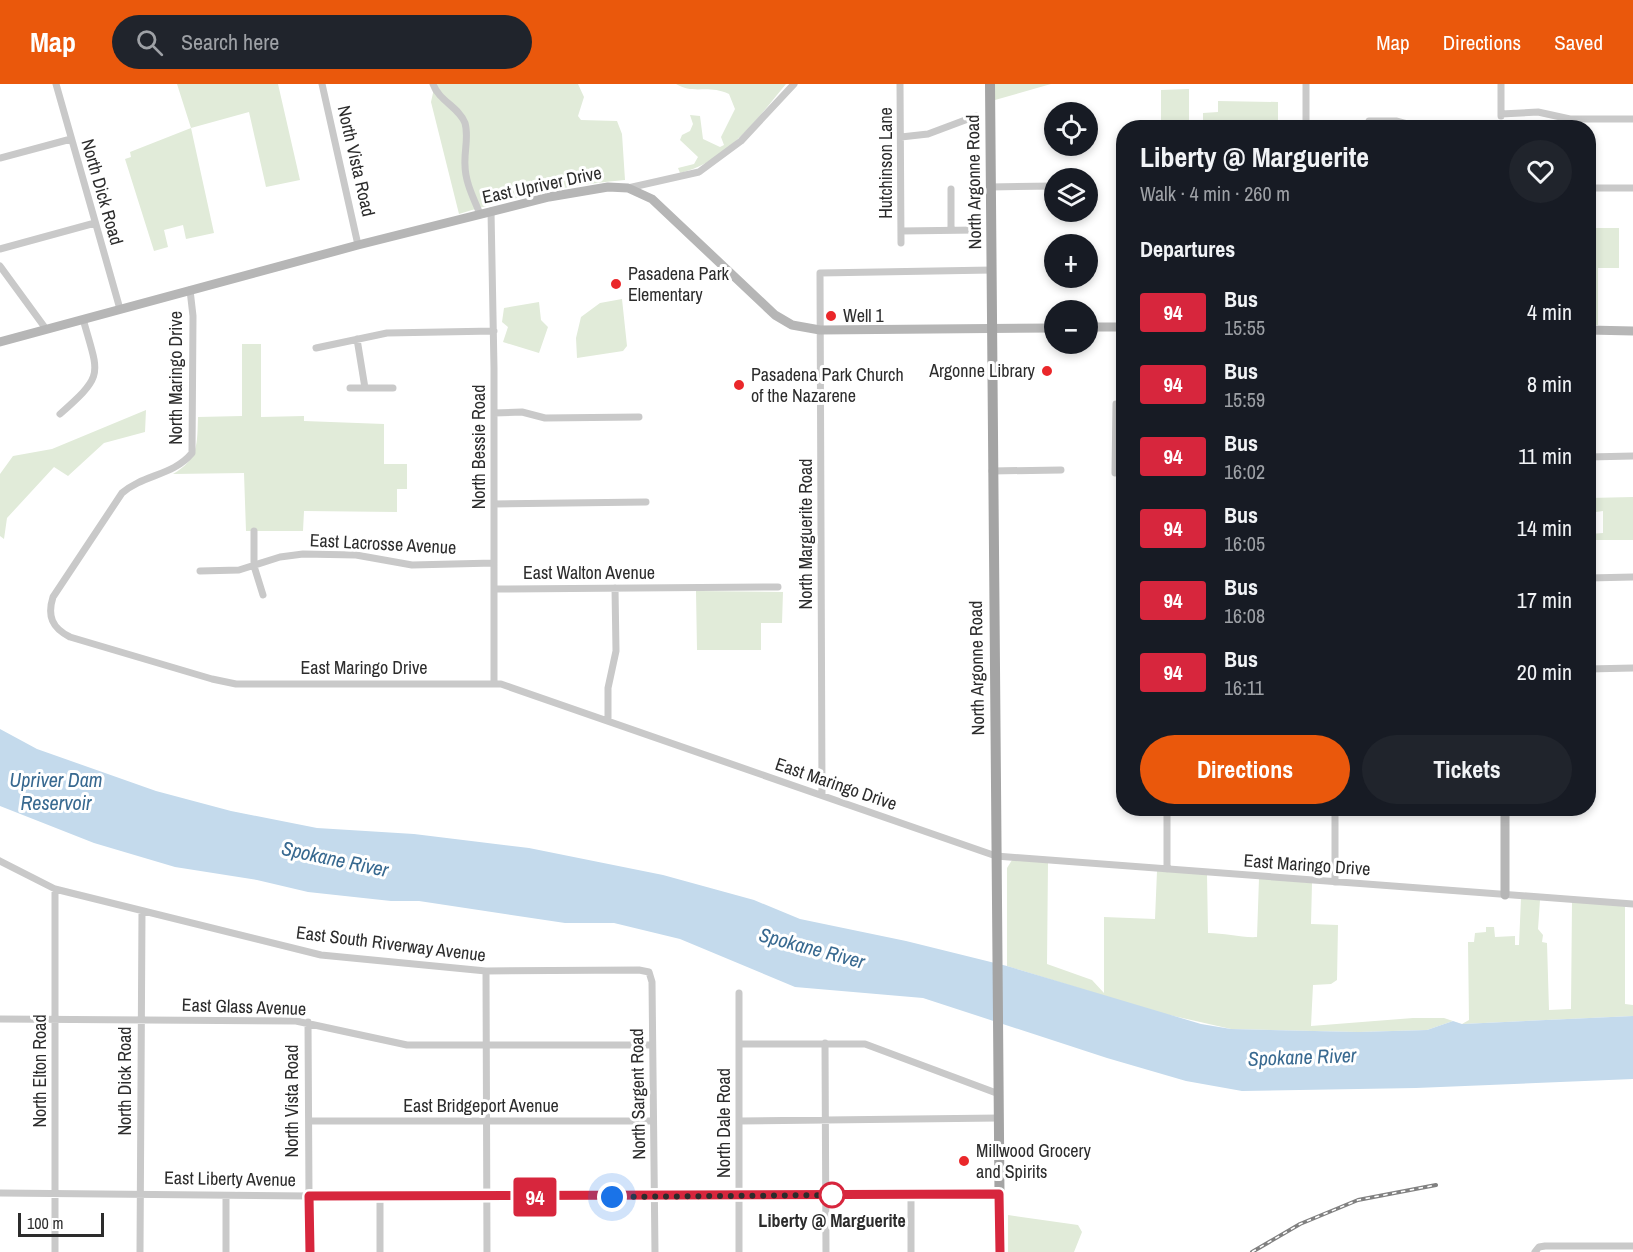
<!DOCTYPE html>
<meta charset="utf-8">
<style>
:root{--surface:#171b24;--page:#20242c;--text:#f1f3f6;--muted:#9ea1a6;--accent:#ea580c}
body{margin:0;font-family:"Archivo Narrow",sans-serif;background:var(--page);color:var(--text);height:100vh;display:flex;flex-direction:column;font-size:22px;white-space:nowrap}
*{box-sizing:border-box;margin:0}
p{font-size:20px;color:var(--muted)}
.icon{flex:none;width:33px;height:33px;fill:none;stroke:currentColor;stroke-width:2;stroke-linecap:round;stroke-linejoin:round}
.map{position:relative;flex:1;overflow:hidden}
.sheet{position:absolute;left:1116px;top:36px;width:480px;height:696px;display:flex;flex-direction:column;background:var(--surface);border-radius:24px;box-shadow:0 3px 9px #0003}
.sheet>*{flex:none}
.badge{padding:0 12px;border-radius:4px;font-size:21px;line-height:39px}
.tools{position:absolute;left:1044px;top:18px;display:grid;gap:12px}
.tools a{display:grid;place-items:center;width:54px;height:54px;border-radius:50%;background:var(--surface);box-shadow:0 3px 9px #0003;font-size:30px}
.scale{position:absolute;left:18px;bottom:15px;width:86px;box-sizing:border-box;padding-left:6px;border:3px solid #2c2c2c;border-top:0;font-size:16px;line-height:21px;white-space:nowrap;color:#2c2c2c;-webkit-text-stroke:4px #fff;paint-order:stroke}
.you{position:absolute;width:30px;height:30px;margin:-15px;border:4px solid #fff;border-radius:50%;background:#1a73e8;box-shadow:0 0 0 9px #1a73e833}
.map>.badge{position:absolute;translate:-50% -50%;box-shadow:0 0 0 3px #fff}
h2{padding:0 24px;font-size:22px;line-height:54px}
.round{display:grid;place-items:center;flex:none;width:63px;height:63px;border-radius:32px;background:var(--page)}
.headline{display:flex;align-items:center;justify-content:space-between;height:102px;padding:0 24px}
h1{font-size:28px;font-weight:700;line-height:45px}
.action{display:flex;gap:12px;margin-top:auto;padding:12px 24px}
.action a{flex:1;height:69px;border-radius:36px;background:var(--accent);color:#fff;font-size:24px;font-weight:700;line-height:69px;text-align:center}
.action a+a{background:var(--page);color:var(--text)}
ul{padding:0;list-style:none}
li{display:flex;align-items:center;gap:18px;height:72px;padding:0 24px}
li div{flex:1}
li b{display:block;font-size:22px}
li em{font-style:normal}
li .badge{min-width:66px;font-weight:700;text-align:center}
header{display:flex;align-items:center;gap:36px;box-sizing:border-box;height:84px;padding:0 30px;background:var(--accent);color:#fff}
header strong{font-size:28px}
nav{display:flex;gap:33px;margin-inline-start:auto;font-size:21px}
.search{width:420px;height:54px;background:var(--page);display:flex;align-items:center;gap:15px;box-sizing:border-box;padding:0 21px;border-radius:33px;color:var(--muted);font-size:22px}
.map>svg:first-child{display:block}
</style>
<header>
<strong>Map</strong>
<div class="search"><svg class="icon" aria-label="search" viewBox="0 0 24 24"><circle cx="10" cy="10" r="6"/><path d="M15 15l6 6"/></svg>Search here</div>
<nav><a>Map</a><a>Directions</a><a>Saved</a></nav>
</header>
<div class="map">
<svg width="1633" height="1168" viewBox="0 0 1633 1168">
<rect width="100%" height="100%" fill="#fff"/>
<path fill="#e1ebd9" d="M177 0H278L300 96 266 103 249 28 191 44 214 149 186 155 183 141 164 146 168 163 154 167 125 75 131 73 130 68 191 44Z
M435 0H578L584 13 578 32 581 36 617 37 622 50 625 96C566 101 516 113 459 130L431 18Z
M676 0H786C758 34 725 79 680 89L678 84 694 80 698 73 680 56 682 51 690 47 693 40 690 31 700 32 703 55 720 63 724 61 721 53 735 25 729 10C707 0 694 11 676 0Z
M995 0H1051L995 16Z
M1189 5V41L1203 42V29L1218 28V17L1278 18V43H1161V6Z
M1589 144H1619V184H1598V241H1589Z
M622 215 627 262 623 267 577 274 576 254 581 233 600 219Z
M539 218 541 236 548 243 539 269 503 258 508 243 502 238 504 224Z
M242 260H261V333L304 332V337L384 340V380H407V405H397V428L304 427 303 447H246L244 389 173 390C199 375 197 360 198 333L242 332Z
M146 326 145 348 104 359 68 392 54 383 7 434 4 455 0 452V390L13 372 52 365Z
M1633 413V456H1589V447L1590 450 1603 449V427L1589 429V414Z
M696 507 783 508 782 539H761V566H697Z
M1012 776 1048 778 1047 880 1092 896 1104 909V833L1155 835 1157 787 1207 790 1208 849C1224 849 1243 854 1257 853L1259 794 1312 799 1311 840 1338 841 1337 896 1331 900 1313 901 1311 942 1413 934H1444L1453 937 1427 946 1358 948 1231 945 1156 928 1007 882V784Z
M1521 814 1540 816 1538 845 1543 851 1542 858 1547 859 1549 926 1571 925 1572 818 1625 822V920L1633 921V932L1462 940 1469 936 1468 858H1474L1475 849 1486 848V843H1494L1495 853 1515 852V861H1519Z
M1008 1131 1078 1141 1082 1148 1074 1168H1008Z"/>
<path fill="#c4daec" d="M0 645 37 665 156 707 231 727 317 744 414 750 529 764 663 791 754 816 800 835 906 857 1007 882 1201 940 1231 945 1358 948 1427 946 1453 937 1462 940 1633 932V995L1416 1004 1242 1007 1186 997 1107 974 923 914 795 903 680 855 614 839H565L419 817H391L308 808 257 796 175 783 94 759 0 722Z"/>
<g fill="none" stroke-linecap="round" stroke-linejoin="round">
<path stroke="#c9c9c9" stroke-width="7" d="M56 0 120 225
M322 0 358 161
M433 0C439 17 459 23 465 39 469 53 464 67 465 81 465 98 474 115 480 130
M900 0 901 159
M1306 0V44
M1501 0V32
M1501 30 1538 28 1570 35H1633
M1369 37H1396L1411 41H1501
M901 53 928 50 976 32
M0 74 71 55
M990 103 1054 102
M628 104 699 88 741 57 794 0
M1588 104H1633
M951 105V146
M491 127 494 284V598
M901 147 977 146
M0 165 95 139
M0 182 46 245
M190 206 193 232 192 369C173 392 144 390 122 409L53 513C47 532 52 544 70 553L212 595 236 600H501L996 772 1633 820
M357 255 365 304
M316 264 387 249 494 247
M350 304H393
M494 329 522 328 545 334 639 333
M60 330C105 290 99 292 83 235
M1588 373 1633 372
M992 387 1061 386
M1115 389 1116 320
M494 420 646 418
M254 447V482L263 511
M200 487 239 486 280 473 303 470 356 471 412 481 494 479
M1588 494 1633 493
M495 505 778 503
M1588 585 1633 584
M608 636V604L616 567 615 504
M822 711 820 189 992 186
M1167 724V785
M1335 724V798
M0 777 55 805 321 871 486 887 639 886 649 888 652 898 655 1168
M486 887 487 1168
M739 909V1168
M0 935 296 937 407 961H652
M825 959 826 1168
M739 960H865L999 1010
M309 1037H653
M740 1037 999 1034
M0 1109 309 1112 308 938
M911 1111V1168
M380 1113V1168
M55 1168V805
M140 1168 142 827
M226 1168V1112
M1535 1168 1539 1163 1545 1162H1633"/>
<path stroke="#b6b6b6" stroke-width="9" d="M1088 243H1124
M1588 246 1633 247
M0 258 358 161 549 113 608 103 628 104 652 115 775 231 792 241 820 246 1054 244
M1505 724V811
M310 1168 309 1112 999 1110"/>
<path stroke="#a4a4a4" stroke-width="10" d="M990 0 1000 1168"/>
<g stroke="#818181" stroke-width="4">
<path id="rail" d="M1252 1168 1300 1140 1358 1116 1436 1101"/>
</g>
<use href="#rail" stroke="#fff" stroke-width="1.5" stroke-dasharray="4.5" stroke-linecap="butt"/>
</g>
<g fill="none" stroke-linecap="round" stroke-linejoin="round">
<g stroke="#fff" stroke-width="14">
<path id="line" d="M310 1168 309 1112 999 1110 1000 1168"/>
</g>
<use href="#line" stroke="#d7263d" stroke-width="9"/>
<path stroke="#2c2c2c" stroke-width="6" stroke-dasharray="0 10.8" d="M612 1113 832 1111"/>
</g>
<g fill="#ea272a" stroke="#fff" stroke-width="2">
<circle cx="616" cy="200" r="6"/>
<circle cx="831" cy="232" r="6"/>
<circle cx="1047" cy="287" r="6"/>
<circle cx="739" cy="301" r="6"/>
<circle cx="964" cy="1077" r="6"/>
</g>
<circle fill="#fff" stroke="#d7263d" stroke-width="3" cx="832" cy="1111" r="12"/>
<g text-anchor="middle" stroke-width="6" stroke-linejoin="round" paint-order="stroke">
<g font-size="18" fill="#2c2c2c" stroke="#fff">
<text transform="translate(356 77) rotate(77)" y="6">North Vista Road</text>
<text transform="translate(886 79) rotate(-90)" y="6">Hutchinson Lane</text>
<text transform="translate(974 98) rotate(-91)" y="6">North Argonne Road</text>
<text transform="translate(542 101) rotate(-12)" y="6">East Upriver Drive</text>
<text transform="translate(102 108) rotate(74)" y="6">North Dick Road</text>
<text transform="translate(176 294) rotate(-90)" y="6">North Maringo Drive</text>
<text transform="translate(479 363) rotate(-90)" y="6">North Bessie Road</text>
<text transform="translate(806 450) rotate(-90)" y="6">North Marguerite Road</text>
<text transform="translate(383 460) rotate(3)" y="6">East Lacrosse Avenue</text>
<text x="589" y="495">East Walton Avenue</text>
<text x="364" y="590">East Maringo Drive</text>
<text transform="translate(977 584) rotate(-91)" y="6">North Argonne Road</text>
<text transform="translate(836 700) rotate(19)" y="6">East Maringo Drive</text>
<text transform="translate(1307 781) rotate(4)" y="6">East Maringo Drive</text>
<text transform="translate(391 860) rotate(7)" y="6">East South Riverway Avenue</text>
<text transform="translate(244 923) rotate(2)" y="6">East Glass Avenue</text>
<text transform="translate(40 987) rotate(-90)" y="6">North Elton Road</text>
<text transform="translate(125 997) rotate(-90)" y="6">North Dick Road</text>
<text transform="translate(638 1010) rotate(-91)" y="6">North Sargent Road</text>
<text transform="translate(292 1017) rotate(-90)" y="6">North Vista Road</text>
<text x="481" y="1028">East Bridgeport Avenue</text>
<text transform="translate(724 1039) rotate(-90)" y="6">North Dale Road</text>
<text transform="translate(230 1095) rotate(1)" y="6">East Liberty Avenue</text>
</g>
<g font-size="18" fill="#2c2c2c" stroke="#fff" text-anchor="start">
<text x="628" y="196">Pasadena Park<tspan x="628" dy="21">Elementary</tspan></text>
<text x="843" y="238">Well 1</text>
<text x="1035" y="293" text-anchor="end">Argonne Library</text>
<text x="751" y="297">Pasadena Park Church<tspan x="751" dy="21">of the Nazarene</tspan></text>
<text x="976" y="1073">Millwood Grocery<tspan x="976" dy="21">and Spirits</tspan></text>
</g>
<g font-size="18" font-weight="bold" fill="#2c2c2c" stroke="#fff">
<text x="832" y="1143">Liberty @ Marguerite</text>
</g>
<g font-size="20" font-style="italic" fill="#386990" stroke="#fff">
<text x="56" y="703">Upriver Dam<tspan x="56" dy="23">Reservoir</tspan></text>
<text transform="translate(335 775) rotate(12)" y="7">Spokane River</text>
<text transform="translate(812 864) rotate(15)" y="7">Spokane River</text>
<text transform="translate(1302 973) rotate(-2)" y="7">Spokane River</text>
</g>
</g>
</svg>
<div class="tools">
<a><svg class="icon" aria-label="locate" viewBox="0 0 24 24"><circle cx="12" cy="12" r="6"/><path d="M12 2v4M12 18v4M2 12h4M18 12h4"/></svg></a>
<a><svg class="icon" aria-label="layers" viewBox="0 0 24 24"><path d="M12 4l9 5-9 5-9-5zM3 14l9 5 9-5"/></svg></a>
<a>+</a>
<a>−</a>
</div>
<div class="scale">100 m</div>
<div class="you" style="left:612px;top:1113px"></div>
<b class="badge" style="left:535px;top:1113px;background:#d7263d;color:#fff">94</b>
<section class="sheet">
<div class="headline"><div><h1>Liberty @ Marguerite</h1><p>Walk · 4 min · 260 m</p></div><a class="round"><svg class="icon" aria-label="heart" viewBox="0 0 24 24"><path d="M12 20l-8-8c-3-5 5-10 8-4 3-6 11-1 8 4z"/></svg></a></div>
<h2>Departures</h2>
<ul>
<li><span class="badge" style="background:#d7263d;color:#fff">94</span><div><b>Bus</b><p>15:55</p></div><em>4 min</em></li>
<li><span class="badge" style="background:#d7263d;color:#fff">94</span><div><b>Bus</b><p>15:59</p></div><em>8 min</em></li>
<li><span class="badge" style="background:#d7263d;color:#fff">94</span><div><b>Bus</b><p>16:02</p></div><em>11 min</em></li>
<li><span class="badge" style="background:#d7263d;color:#fff">94</span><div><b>Bus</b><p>16:05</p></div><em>14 min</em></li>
<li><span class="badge" style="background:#d7263d;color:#fff">94</span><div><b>Bus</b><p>16:08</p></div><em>17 min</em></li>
<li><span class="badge" style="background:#d7263d;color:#fff">94</span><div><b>Bus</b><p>16:11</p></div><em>20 min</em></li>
</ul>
<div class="action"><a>Directions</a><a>Tickets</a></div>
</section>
</div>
